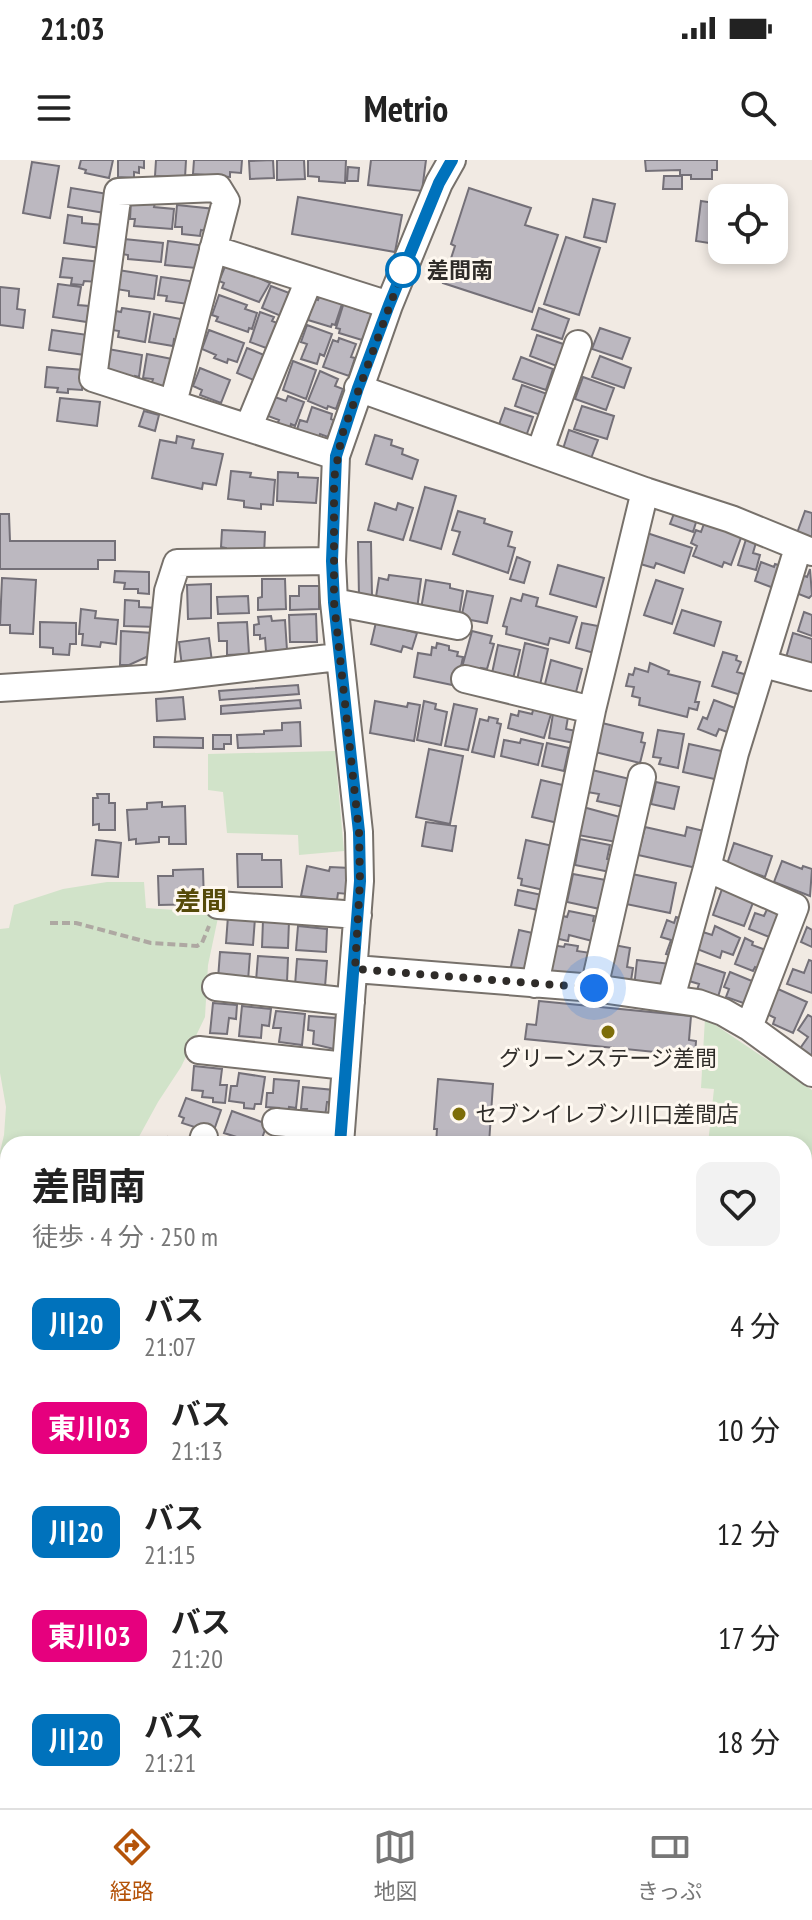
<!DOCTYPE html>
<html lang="ja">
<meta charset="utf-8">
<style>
:root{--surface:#fff;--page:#f2f2f2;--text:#222;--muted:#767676;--line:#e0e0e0;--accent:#b45309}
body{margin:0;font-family:"PT Sans Narrow","Noto Sans JP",sans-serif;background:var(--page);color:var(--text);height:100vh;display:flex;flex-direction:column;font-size:30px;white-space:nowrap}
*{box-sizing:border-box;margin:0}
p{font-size:26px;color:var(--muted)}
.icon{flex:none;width:44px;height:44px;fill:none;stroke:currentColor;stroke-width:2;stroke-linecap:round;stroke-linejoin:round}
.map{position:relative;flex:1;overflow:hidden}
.side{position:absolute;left:0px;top:976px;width:812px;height:672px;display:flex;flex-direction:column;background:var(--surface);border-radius:24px 24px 0 0;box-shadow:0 4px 12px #0003}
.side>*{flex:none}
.badge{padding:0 16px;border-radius:12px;font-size:28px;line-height:52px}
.fabs{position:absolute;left:708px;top:24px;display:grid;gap:16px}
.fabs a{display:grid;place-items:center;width:80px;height:80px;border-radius:16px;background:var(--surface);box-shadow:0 4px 12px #0003;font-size:40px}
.you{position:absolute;width:40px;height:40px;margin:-20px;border:6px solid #fff;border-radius:50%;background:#1a73e8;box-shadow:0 0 0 12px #1a73e833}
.map>.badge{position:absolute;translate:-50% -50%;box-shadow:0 0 0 4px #fff}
.round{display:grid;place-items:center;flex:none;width:84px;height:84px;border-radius:16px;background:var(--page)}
.head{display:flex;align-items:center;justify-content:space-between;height:136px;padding:0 32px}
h1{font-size:38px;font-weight:700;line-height:60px}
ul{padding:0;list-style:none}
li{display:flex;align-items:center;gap:24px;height:104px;padding:0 32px}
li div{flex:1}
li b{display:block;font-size:30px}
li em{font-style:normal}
li .badge{min-width:88px;font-weight:700;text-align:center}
.status{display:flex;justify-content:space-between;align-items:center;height:56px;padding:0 40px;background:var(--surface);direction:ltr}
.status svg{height:22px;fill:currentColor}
header{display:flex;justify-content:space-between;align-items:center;height:104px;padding:0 32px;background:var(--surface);font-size:36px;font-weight:700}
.menu{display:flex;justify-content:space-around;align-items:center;height:112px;border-top:2px solid var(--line);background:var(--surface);font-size:22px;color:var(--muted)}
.menu a{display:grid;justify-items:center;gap:4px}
.menu .on{color:var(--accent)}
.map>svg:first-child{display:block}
</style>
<div class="status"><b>21:03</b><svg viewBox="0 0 49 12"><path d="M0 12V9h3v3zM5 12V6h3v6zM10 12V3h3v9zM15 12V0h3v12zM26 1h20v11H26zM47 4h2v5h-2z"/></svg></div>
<header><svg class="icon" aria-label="menu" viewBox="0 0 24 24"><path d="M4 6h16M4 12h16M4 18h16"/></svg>Metrio<svg class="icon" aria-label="search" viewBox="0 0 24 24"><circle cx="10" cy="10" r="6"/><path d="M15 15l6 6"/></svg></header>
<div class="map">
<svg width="812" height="1648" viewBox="0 0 812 1648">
<rect width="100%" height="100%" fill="#f1eae3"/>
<path fill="#d1e3c9" d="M335 591 344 691 299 695 298 675 227 673 223 632 208 630V594Z
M107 722H144L146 748 219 753 208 805 205 857 181 907 158 942 135 984H8V1073L1 1067 5 1024 0 992 4 975 6 947 0 913V769L9 768 14 745 63 729Z
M705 858 812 930V1595L804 1594V984H708L714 929 701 928Z"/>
<path fill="#bcb8c0" stroke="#747078" stroke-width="2" d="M81 0H113L109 18 85 13 86 10 79 8Z
M118 0H144V8L139 7V13L134 12V18L118 17Z
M156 0H186L185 18 155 16Z
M194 0H242L241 13 230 12V17L193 14Z
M273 0 274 18 250 19 249 1Z
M277 0H304L305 19 277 20Z
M308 0H346L345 23 319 21V17L308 16Z
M371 0H426L422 31 368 25Z
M645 0H717V10H712V19H691V15H680V10L646 11Z
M32 2 59 6 50 58 23 53Z
M348 7 359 8 358 21H347Z
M664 16H682V29H663Z
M71 28 108 34 105 53 68 47Z
M469 28 531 48 525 65 558 75 532 152 443 123 455 86 451 84Z
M298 37 402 55 395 92 292 74Z
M593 39 615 44 606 82 584 77Z
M131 41 155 43 154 47 174 49 172 69 134 66 135 59H130Z
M701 41 722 44V85L696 81Z
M177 45 215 49 212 72 201 70 200 76 182 74V67H175Z
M68 55 82 57V63L104 65 101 88 64 83Z
M566 77 600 88 579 155 544 144Z
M124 79 163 83 161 102 128 99V95L122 94Z
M168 81 206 86 196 108 165 105Z
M63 98 101 102 98 122 84 121 83 125 71 124 72 118 60 117Z
M226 104 261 112 259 118 270 123 259 142 222 128 224 123 219 121Z
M118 110 157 116 154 139 129 136V131L116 129Z
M161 117 197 122 188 144 166 141 167 136 158 135Z
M58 124 81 127 78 145 89 146 87 162 53 157Z
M271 126 297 136 288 159 262 148Z
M0 127 19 129 17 149 25 150 23 168 0 165Z
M320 134 343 141 335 165 332 164 331 167 308 160 314 139 318 140Z
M219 135 247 145 245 149 257 153 252 169 249 168 248 172 216 161 218 157 212 155Z
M345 139 357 143 355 149 373 154 362 180 339 173 340 169 336 168Z
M122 148 150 152 145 182 118 177 119 171 112 170 116 151 121 152Z
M539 148 569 159 562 179 532 169Z
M260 152 274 157 272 161 282 165 269 189 250 182Z
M154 154 186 160 182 181 174 179 173 186 149 182Z
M307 165 332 174 324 196 320 194 317 204 301 199 307 184 301 182Z
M600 168 630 178 622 199 592 189Z
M52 170 88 175 85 195 49 190Z
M209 170 244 183 237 202 228 199 227 203 214 198 216 195 202 189Z
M537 175 569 186 562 208 530 196Z
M339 178 356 184 351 197 355 198 349 216 323 207 333 180 338 182Z
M247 188 269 197 256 221 237 213Z
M108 189 142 195 139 217 135 216 133 222 104 211Z
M147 194 177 200 166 228 151 225 153 219 143 218Z
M600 196 631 208 624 228 592 217Z
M521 197 553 209 546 230 513 219Z
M293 201 316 210 306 239 283 230Z
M47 207 84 210 82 230 68 229V233L57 232 58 228 45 227Z
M200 208 230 220 221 243 200 235 202 230 193 226Z
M320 211 338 219 335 226 343 229 336 249 328 246 327 249 308 241Z
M583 217 614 228 606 250 575 239Z
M522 225 553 236 546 257 515 246Z
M288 236 304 242 295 266 291 264 289 271 276 266 279 260 268 256 275 237 286 241Z
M60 238 100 242 97 266 57 261Z
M582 246 614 256 607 279 574 269Z
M312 247 332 254 331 259 334 260 328 277 320 274 317 283 295 276 300 260 307 262Z
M505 248 533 257 525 279 497 270Z
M144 251 159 255 155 271 139 266Z
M569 270 598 280 590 301 562 292Z
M375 275 392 280 391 285 403 289 402 294 418 300 412 319 366 304Z
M177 276 194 280 192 288 223 294 216 325 203 323 202 329 152 318 160 280 176 283Z
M231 311 251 313 250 317 275 320 273 345 261 344V349L244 347V341L228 339Z
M278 312 298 313V317L318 318 316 343 277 341Z
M425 327 456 336 441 389 410 380Z
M375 343 396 350 398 343 413 348 403 380 368 370Z
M458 351 485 359 484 363 512 372 508 386 515 388 508 413 453 394 460 372 452 370Z
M675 351 697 359 693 372 670 364Z
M805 351 812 353V383L797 373Z
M0 354H9L10 381H115V400H98V409H0Z
M705 361 742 375 731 405 724 402 722 407 693 396 697 386 691 383 696 370 701 372Z
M222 370 265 372 264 396 226 394V388L221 387Z
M647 373 692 388 684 413 656 403 654 408 637 403Z
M747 376 757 379 753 393 760 395 756 410 738 405Z
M358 382H371L372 437H359Z
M517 397 530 402 524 423 510 419Z
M761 402 774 407 775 404 782 406 779 430 755 421Z
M558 405 604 418 596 447 550 434Z
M810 409 812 435 809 438 796 433 802 415 807 417Z
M115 411 149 412V434L138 433V429H124L125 423 114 422Z
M389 415 421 419 417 449 375 443 379 418 388 420Z
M2 418 36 420 33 474 10 473V465H0Z
M262 419H285L286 449 258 450V438L262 437Z
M426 420 450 424V428L463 431 459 456 421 449Z
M656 420 683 429 672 464 644 455Z
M211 424V458L188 459 187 425Z
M299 426H319V449L290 450V436H299Z
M467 431 493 436 487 463 465 459 466 455 462 454Z
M523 434 538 438 536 446 577 457 569 483 550 478 548 485 506 474 507 467 503 466 511 438 521 441Z
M248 436 249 453 218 454 217 437Z
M125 440 139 441V447L158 448V467L124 466Z
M81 449 96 451 95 458 118 460 116 484 101 482 100 487 82 485 83 474H79Z
M682 450 721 462 714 486 674 473Z
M804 452 812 455V476L798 471Z
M316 454 317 482H290L289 455Z
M271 456 272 461 285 460 287 490 266 491 265 478 260 479V475H254V465L259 464 258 457Z
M40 462 76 463V484H70L69 495 53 494V488L40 487Z
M247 462 249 494 227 495V481H219L218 463Z
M376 462 417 473 412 489 403 486 401 492 371 484Z
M582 463 598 466 596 475 602 476 598 494 576 488Z
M121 471 154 473 153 494 129 505H120Z
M472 471 492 476 490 483 494 484 487 509 481 508 479 515 461 511Z
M793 473 812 479V509L785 501Z
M209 478 212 502 182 506 179 482Z
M437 483 449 486V490L458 492 457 496 463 497 457 526 414 517 418 493 431 495 432 487 436 488Z
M525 483 548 489 540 525 517 520Z
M498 485 520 490 512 523 491 518Z
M723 492 737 496 736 500 741 502 737 512 751 516 744 536 712 526Z
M551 500 582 509 575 536 544 528Z
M650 503 669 511 668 514 700 522 695 542H699L697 550 689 548 687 557 639 545 640 538 632 536 634 527 626 526 629 514 633 515 635 508 648 512Z
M298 525 299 534 220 540 219 531Z
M183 537 185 559 157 561 156 539Z
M300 540 301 548 221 554V546Z
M714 540 743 551 730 573 719 569 716 576 698 569 703 557 707 559Z
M375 541 407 547 408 543 420 545 414 581 370 573Z
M424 541 436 544 435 549 447 552 441 585 417 580Z
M535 543 549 547 547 553 551 554 544 578 508 568 511 554 518 556 519 551 532 554Z
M454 544 477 549 468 590 445 586Z
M553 554 568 557 566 569 581 572 579 584 549 578Z
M489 557 498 559 497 563 501 564 494 597 472 592 480 559 488 561Z
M300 562 301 586 238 588 237 575 264 574V571L282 570V563Z
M602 563 643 573 641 582 645 583 640 603 595 592Z
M658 570 684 574 678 608 659 604 661 598 653 597Z
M213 575H231V584H224V589H213Z
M154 577 203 578V588L154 587Z
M521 579 543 584 538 605 501 596 504 580 520 583Z
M547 583 569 588 564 611 542 606Z
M689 584 726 592 719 620 683 612Z
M429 589 463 596 450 664 416 657Z
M592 610 634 620 628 648 597 641 599 634 587 632Z
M541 620 567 626 558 663 532 657Z
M656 622 679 627 674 649 651 644Z
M97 634H109V643H115V670H99V664L93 665V638H98Z
M162 642V647L185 646 186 684H169V677H159V682L136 684V679L129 680 127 650 147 649V643Z
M583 647 627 659 616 682 578 675Z
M426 662 456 666 452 691 422 686Z
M645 667 685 676 687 667 704 671 701 709 638 695Z
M580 679 610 685 607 699 617 701 615 713 575 705Z
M96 680 121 683 118 717 92 715Z
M526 680 553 686 544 730 521 725 522 719 518 718Z
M734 683 772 696 765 717 727 704Z
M237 694H262V700H281L282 727H238Z
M782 701 802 709 803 706 812 709 810 736 774 722Z
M307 706 329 711 330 707 350 708 348 734 338 733 337 740 301 736Z
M203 709 204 744 159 745 158 716H173V710Z
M573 714 611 721 600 749 567 742Z
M632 714 676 723 670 753 626 744Z
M722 729 754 740 744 766 713 755Z
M518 730 542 735 538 750 515 745Z
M768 747 787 754 777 780 749 769 755 753 764 756Z
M569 751 594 756 593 761 605 764 600 783 569 775 568 781 550 777 555 754 567 757Z
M228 756 255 758 253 785 226 783Z
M676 757 686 760 678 797 666 794 671 780 661 777 667 760 674 763Z
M263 760 289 761 288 788 262 787Z
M298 766 327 769 326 792 296 790Z
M715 766 740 778 733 795 722 791 720 798 697 789 703 772 712 775Z
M807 767 812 770V787L801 782Z
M519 770 537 774 528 815 510 811Z
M745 778 753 782 752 785 771 792 764 811 755 807 753 811 735 804Z
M565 784 578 786 577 791 591 793 592 817 547 815 551 785 564 787Z
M614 785 630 788 627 807 633 808 630 827 609 817Z
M220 792 250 794 248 821 218 819Z
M258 796 288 798 287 822 256 821Z
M297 799 327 801 325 827 295 825Z
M637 800 671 804 663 830 634 827Z
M809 800 812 801V833L787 824 793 809 804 813Z
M695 803 725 813 718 837 697 830 699 824 689 821Z
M730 812 757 823 749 845 726 837 729 829 724 827Z
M778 829 807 842 793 873 773 864 775 858 767 854Z
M539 841 691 856 689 880 696 881 695 896 525 879 527 864 536 865Z
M213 843 237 845 236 859 229 858 227 874 210 873Z
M242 846 271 849 269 866 262 865 261 878 239 876Z
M276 851 305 854 302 885 279 882 281 868H273Z
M808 855 812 857V898L799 890 808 877 798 870Z
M309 856 336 858 334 889 313 884 314 871 308 870Z
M194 906 222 909 220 925H227L225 943 213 942V938L202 937 203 931 192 930Z
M239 913 265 917 261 944H255L254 949 244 948V943L229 941 231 926H237Z
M274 919 299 921 296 948 289 947 288 954 278 953 279 948 266 947 267 933H273Z
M438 919 493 924 489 984H436L437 969H434Z
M303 927 334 930 333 942H327L325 957 306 955 307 949H301Z
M186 938 221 950 213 973 182 963 184 958 179 956Z
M232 951 267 964 260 984H248L249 981 224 973Z
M168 977 190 984H162Z
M276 977 289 980 288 984H264L265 979 275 982Z
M3 1517 8 1521 7 1560 0 1555V1520Z
M0 1593 8 1600 6 1613 0 1609Z
M8 1626V1640H28L24 1645 21 1642 17 1647 1 1635Z
M71 1640H81L85 1644 88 1640H101L109 1648H63Z
M114 1640H155L150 1646 152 1648H122Z
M224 1640H252L244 1648H232Z
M260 1640H271L276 1645 278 1642 285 1648H253Z
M453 1640H495L489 1648H456L459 1645Z
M528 1640 538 1645 540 1642 548 1648H522Z
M608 1640H657L650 1648H626L619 1641 614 1646Z
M714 1640H735L745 1647 708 1648Z
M757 1640H791L800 1644 798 1648H754Z"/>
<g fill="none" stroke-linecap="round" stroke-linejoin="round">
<g stroke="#77716b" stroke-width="30">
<path id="minor" d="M213 89 389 145
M358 228 645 331 731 359 812 392
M173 243 226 41 218 28 118 32 93 218 336 296
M249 266 309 120
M540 292 578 184
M334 442 458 466
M764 504 812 517
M159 518 168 431 177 403 332 401
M465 519 592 550
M0 528 159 518 338 497
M707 708 795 747 749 867
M218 745 358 755
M355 809 594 828 698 843 723 852 749 867 812 913
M535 824 592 550 645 331
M216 827 351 842
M594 828 642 617
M671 838 707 708 735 593 798 388
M199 890 346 906
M276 962 341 968
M202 984 204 977
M340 984 360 721 359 672 334 442 332 401 336 296 389 145 439 23 452 0
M0 1499 8 1507
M804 1606 812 1609
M201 1640 212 1648
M34 1648 41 1640
M503 1648 509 1640
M670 1648 677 1640
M811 1648 812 1647"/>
</g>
<path stroke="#aea8a2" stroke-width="4" stroke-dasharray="8 4" stroke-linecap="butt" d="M50 763H76L151 783 197 786 202 783 209 766"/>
<use href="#minor" stroke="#fff" stroke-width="26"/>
</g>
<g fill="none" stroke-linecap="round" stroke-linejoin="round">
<g stroke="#fff" stroke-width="18">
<path id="line" d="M340 984 360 721 359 672 334 442 332 401 336 296 358 228 389 145 439 23 452 0"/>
</g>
<use href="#line" stroke="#0072bc" stroke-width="12"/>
<path stroke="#2f2c29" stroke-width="8" stroke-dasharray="0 14.4" d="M403 110 342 275 334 319V442L359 672 360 721 355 809 594 828"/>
</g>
<circle fill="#fff" stroke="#0072bc" stroke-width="4" cx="403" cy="110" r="16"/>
<g fill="#7d6d09" stroke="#fef8f0" stroke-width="3">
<circle cx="608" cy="872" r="8"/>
<circle cx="459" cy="954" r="8"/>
</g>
<g text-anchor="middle" stroke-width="6" stroke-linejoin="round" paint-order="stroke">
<g font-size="22" font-weight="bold" fill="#2f2c29" stroke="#fef8f0" text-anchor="start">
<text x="427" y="118">差間南</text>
</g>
<g font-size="22" fill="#2f2c29" stroke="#fef8f0">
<text x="608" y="906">グリーンステージ差間</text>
<text x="475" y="962" text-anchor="start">セブンイレブン川口差間店</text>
</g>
<g font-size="26" font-weight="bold" fill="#554a09" stroke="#fef8f0">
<text x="201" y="750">差間</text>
</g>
</g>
</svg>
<div class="fabs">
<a><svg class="icon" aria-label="locate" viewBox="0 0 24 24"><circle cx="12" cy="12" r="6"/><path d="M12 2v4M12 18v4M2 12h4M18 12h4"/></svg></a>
</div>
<div class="you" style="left:594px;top:828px"></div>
<section class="side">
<div class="head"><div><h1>差間南</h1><p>徒歩 · 4 分 · 250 m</p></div><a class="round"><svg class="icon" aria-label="heart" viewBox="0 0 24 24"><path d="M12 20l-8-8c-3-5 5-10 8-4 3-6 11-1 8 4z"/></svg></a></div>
<ul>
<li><span class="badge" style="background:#0072bc;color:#fff">川20</span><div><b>バス</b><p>21:07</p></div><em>4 分</em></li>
<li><span class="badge" style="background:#e6007e;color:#fff">東川03</span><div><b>バス</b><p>21:13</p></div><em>10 分</em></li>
<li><span class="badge" style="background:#0072bc;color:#fff">川20</span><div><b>バス</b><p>21:15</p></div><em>12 分</em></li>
<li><span class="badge" style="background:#e6007e;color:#fff">東川03</span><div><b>バス</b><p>21:20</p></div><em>17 分</em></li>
<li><span class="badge" style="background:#0072bc;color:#fff">川20</span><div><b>バス</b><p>21:21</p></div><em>18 分</em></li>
</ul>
</section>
</div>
<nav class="menu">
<a class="on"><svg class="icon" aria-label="directions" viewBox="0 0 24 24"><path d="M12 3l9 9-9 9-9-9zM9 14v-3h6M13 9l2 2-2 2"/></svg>経路</a>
<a><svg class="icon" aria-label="map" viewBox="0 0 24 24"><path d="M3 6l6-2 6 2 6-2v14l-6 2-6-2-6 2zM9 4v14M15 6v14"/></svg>地図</a>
<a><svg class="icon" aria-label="tickets" viewBox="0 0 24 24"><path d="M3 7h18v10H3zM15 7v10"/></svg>きっぷ</a>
</nav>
